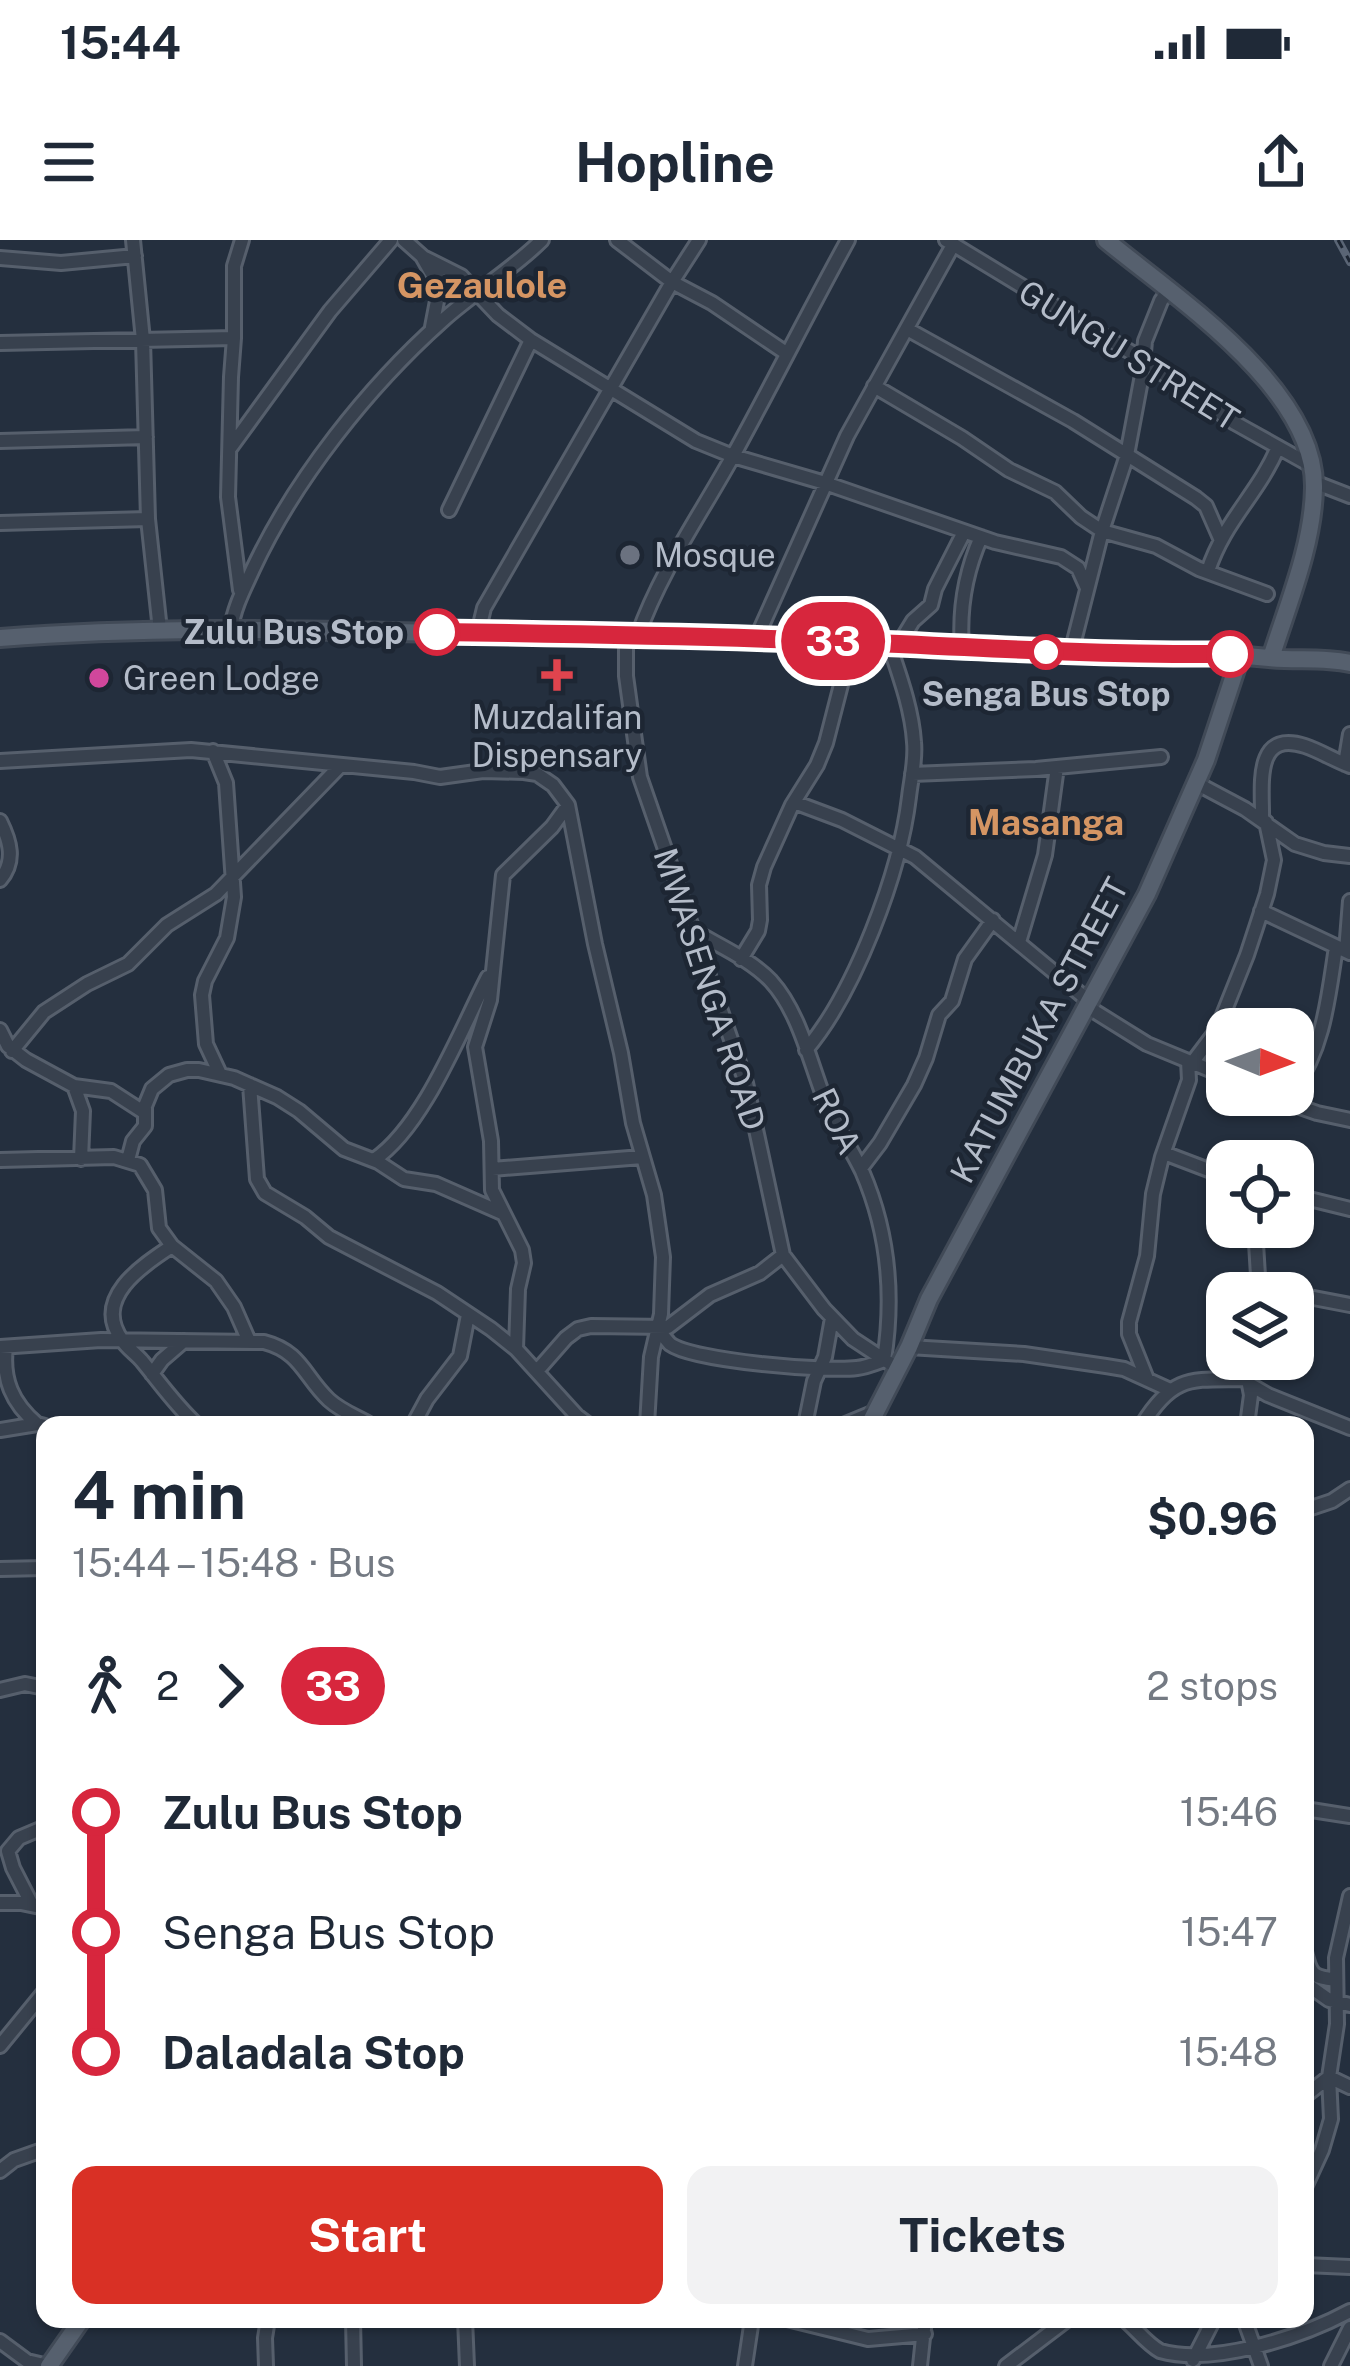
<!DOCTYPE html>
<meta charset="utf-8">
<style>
:root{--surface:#fff;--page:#f2f2f3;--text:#1f2937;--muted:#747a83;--accent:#d93025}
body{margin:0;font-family:"Public Sans",sans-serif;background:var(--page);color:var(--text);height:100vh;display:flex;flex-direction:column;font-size:45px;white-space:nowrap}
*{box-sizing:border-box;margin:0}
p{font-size:39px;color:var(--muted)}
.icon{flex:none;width:66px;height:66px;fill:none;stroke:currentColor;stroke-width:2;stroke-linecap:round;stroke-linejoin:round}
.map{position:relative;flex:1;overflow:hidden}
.sheet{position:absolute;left:36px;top:1176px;width:1278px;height:912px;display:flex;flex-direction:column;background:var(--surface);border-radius:24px;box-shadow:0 3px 9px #0004}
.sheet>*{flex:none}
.badge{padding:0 24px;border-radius:39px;font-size:42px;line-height:78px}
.needle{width:78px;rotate:91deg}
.buttons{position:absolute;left:1206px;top:768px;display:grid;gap:24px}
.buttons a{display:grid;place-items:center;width:108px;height:108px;border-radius:24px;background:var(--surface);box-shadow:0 3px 9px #0004;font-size:60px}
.map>.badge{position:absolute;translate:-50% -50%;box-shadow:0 0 0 6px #fff}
.legs{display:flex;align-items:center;gap:18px;height:132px;padding:0 36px;font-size:39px}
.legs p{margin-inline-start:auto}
.head{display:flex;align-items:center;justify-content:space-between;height:204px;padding:0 36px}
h1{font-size:66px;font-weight:700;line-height:90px}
.cta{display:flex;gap:24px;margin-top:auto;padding:24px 36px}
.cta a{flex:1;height:138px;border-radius:24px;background:var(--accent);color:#fff;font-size:48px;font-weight:700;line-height:138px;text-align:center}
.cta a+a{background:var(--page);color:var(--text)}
ul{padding:0 36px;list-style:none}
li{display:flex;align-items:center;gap:42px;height:120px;font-size:45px}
li i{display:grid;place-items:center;width:18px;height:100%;margin:0 15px;background:currentColor}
li i::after{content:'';width:30px;height:30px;margin:-15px;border:9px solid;border-radius:50%;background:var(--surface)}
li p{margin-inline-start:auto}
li:first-child i{background:linear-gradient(#0000 50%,currentColor 0)}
li:last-child i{background:linear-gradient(currentColor 50%,#0000 0)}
.status{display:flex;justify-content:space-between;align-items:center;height:84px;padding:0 60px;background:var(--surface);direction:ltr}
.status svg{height:33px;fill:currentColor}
header{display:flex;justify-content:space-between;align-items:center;height:156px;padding:0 36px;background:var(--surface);font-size:54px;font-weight:700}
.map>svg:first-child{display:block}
</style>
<div class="status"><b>15:44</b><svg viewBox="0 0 49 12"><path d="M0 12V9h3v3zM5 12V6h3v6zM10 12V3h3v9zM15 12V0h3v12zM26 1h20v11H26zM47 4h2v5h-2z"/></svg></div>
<header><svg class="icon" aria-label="menu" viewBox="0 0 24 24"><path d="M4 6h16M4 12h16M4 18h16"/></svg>Hopline<svg class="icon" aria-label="share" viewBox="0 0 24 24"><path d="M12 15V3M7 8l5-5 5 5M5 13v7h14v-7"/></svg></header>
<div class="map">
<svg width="1350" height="2126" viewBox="0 0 1350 2126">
<rect width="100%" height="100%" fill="#242f3e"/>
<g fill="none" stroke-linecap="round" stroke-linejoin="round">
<g stroke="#565f6c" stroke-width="18">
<path id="minor" d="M133 0 143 100 148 279 160 390
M404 0 423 17 461 36 498 75 531 100 696 201 733 216 825 243 995 302 1061 317 1078 328 1087 348
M617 0 672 42 712 63 786 113
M946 0 1142 119 1235 183 1312 226
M0 18 61 23 135 16
M423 18 431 32 441 40 432 87
M907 89 1073 181 1196 258 1206 266 1220 298
M0 103 234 98
M874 146 962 198 1009 230 1055 252 1081 277 1102 291 1156 306 1199 329 1267 354
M0 201 146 197
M231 207 330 71 391 0
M1314 242 1350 256
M449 270 531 100
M0 283 148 279
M1208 331C1224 281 1259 253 1278 207
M240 350 228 257 231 137 234 98V26L242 0
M231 389C234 367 244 349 253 329 295 239 368 147 442 81 474 52 512 30 542 0
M478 393 484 368 672 42 699 0
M626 395V436L640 537 746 843 783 1015 824 1069 853 1099 897 1128
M638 395C661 330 701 274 734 214 773 143 809 71 848 0
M756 399 847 196 953 5
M899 404 913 381 931 365 935 349 964 292
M962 408C959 369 965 333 981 297
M1071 413 1102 291 1127 215 1142 135 1145 101 1161 61 1168 51
M213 511 226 543 234 657 227 698 205 741 202 755 206 804 220 834
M0 521 191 510 414 532 440 537 483 531 524 532 537 534 553 545 568 565 595 704 621 813 633 883 654 955 663 1017 661 1074 651 1117 647 1185
M1345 524 1350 494
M912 534 1036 529 1161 517
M1196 543 1245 569 1295 604 1324 613 1350 616
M794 562 842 580 915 617 1090 762
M0 581C10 601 16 621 0 640
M1262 581C1263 549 1252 489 1305 506 1320 511 1334 520 1350 526
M1261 671 1350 713
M1019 702 1045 615 1057 527
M1346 711 1350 661
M741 719 758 691 760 680 759 645 764 627 792 565 817 525 826 503 852 402
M1086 766 1147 804 1227 837
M0 790 8 806 26 820 74 846 111 851 145 873
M806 810C855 752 900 633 909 557 911 539 916 520 914 502 912 469 899 434 889 404
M12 811 44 772 87 744 128 724 167 685 216 654 341 525
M1192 823 1217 790 1247 715 1267 654 1274 620 1266 582
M250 845 257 939 265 953 305 977 329 997 437 1053 491 1089 516 1109 577 1176 589 1185
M74 846 83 871 81 919
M1293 851C1324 807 1328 759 1336 707
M1266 855 1317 873 1350 880
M1164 913 1227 937
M0 920 114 917 140 925 155 950 159 988 172 1006 216 1041 234 1067 248 1099
M128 920 133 901 145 886V866L152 849 169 835 187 830H199L234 838 277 857 299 871 344 909 378 922 404 939 436 944 502 973
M374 920C424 886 460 791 488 737
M861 928 880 903 914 845 926 818 939 775 952 761 965 719 993 680
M492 929 642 917
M1293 955 1350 969
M1255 987 1259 1052
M172 1006C141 1026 92 1059 122 1100 127 1108 136 1114 142 1121 160 1143 176 1166 197 1185
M1259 1045 1272 1050 1350 1065
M658 1089C661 1093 667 1101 670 1104 693 1121 826 1132 857 1128 866 1127 876 1123 884 1120 894 1056 888 991 862 931 850 906 834 884 824 858 809 819 799 772 771 741 750 719 719 706 694 691
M0 1107 101 1100 264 1102C302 1112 304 1137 329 1160 341 1171 357 1177 371 1185
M6 1107C2 1139 12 1163 37 1184
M909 1107 1024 1114 1106 1126 1124 1129 1170 1150
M516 1109 518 1049 524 1023 522 1010 492 950 491 901 475 807 490 760 503 635 552 587 568 565
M1244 1119 1251 1155 1247 1185
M537 1131 566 1098 578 1089 591 1086 668 1087 710 1055 760 1033 783 1015
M152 1134 162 1120 184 1101
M1147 1139 1129 1094V1082L1147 1016 1153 954 1162 917 1189 840 1188 821
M1249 1144 1268 1155 1350 1188
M413 1185 427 1159 460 1116 468 1075
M805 1185 814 1141 825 1117 832 1078
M843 1185 877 1171
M1142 1185C1174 1133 1192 1140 1247 1139
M0 1190 37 1184 45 1186
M1305 1270 1332 1261 1350 1249
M0 1329 45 1328
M0 1450 25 1444 45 1448
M1305 1569 1350 1576
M0 1663H21L45 1668
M32 1665 13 1628 8 1611 19 1598 45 1587
M1305 1712C1311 1736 1313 1737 1336 1740
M1305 1743 1329 1760 1350 1765
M0 1806 45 1751
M1305 1856 1329 1837 1337 1784 1336 1718 1350 1656
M0 1931 14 1920 45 1909
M1305 1947 1322 1910 1331 1879 1329 1837 1350 1847
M1305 2025 1350 2027
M353 2079 354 2126
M465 2079 467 2126
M787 2079 868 2099 925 2094
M1124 2079C1136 2089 1147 2104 1160 2111 1213 2126 1302 2097 1350 2071
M1244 2079 1261 2126
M0 2101 27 2121 48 2126
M1193 2120 1214 2079
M266 2126 265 2098 268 2079
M745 2126 752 2079
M920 2126 925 2079
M1006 2126 1068 2079
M1331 2126 1350 2088"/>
</g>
<g stroke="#414a57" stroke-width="22">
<path id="major" d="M1106 0C1175 57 1316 149 1314 248 1313 305 1288 364 1271 418
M0 398C148 386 296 390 444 393 635 396 825 401 1015 411 1100 415 1185 410 1269 418 1296 421 1323 417 1350 423
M869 1185 909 1107 929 1059 1147 654 1206 520 1241 414
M49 2126 82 2079"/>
</g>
<use href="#minor" stroke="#38414e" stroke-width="12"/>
<use href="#major" stroke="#56606e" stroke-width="16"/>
<g stroke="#5a6575" stroke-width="8">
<path id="rail" d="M1338 0 1350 22"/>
</g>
<use href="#rail" stroke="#1d2633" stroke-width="3" stroke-dasharray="9" stroke-linecap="butt"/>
</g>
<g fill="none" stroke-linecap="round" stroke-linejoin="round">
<g stroke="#fff" stroke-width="27">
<path id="line-1" d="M437 392C577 394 716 396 856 402 981 408 1105 415 1230 414"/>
</g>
<use href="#line-1" stroke="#d7263d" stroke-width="18"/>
</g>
<circle fill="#6b7280" stroke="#1d2633" stroke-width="4.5" cx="630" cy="315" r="12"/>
<g fill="#fff" stroke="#d7263d" stroke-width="6">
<circle cx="437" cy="392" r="21"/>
<circle cx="1046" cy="412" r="15"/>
<circle cx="1230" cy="414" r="21"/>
</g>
<path fill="#e0444e" stroke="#1d2633" stroke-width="4.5" d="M551 417h12v12h12v12h-12v12h-12v-12h-12v-12h12z"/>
<circle fill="#d1479c" stroke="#1d2633" stroke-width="4.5" cx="99" cy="438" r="12"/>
<g text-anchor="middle" stroke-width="9" stroke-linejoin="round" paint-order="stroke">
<g font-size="33" fill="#b4bcc9" stroke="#1d2633">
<text transform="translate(1129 115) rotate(32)" y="12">GUNGU STREET</text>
<text transform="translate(710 749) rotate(72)" y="12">MWASENGA ROAD</text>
<text transform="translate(1039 790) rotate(-62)" y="12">KATUMBUKA STREET</text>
<text transform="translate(837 881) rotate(64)" y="12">ROA</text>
</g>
<g font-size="33" fill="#b4bcc9" stroke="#1d2633" text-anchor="start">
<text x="654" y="327">Mosque</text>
<text x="123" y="450">Green Lodge</text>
<text x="557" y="489" text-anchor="middle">Muzdalifan<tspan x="557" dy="38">Dispensary</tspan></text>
</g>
<g font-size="33" font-weight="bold" fill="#b4bcc9" stroke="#1d2633" text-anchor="end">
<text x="404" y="404">Zulu Bus Stop</text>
<text x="1046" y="466" text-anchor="middle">Senga Bus Stop</text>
</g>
<g font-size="36" font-weight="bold" fill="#d59563" stroke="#1d2633">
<text x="482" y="58">Gezaulole</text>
<text x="1046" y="595">Masanga</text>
</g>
</g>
</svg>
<div class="buttons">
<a><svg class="needle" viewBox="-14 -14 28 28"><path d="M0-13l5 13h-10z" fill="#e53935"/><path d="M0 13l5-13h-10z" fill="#747a83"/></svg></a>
<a><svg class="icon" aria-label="locate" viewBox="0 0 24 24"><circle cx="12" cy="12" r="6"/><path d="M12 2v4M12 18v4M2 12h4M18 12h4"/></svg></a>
<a><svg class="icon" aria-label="layers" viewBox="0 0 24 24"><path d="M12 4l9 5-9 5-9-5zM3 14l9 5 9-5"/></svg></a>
</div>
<b class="badge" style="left:833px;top:401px;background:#d7263d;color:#fff">33</b>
<section class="sheet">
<div class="head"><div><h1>4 min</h1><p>15:44 – 15:48 · Bus</p></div><b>$0.96</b></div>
<div class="legs"><svg class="icon" aria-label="walk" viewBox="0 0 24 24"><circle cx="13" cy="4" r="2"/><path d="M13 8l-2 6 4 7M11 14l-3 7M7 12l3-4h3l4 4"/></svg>2<svg class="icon" aria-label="forward" viewBox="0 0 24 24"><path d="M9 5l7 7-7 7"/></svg><b class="badge" style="background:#d7263d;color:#fff">33</b><p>2 stops</p></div>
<ul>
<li><i style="color:#d7263d"></i><b>Zulu Bus Stop</b><p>15:46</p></li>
<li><i style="color:#d7263d"></i><span>Senga Bus Stop</span><p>15:47</p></li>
<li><i style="color:#d7263d"></i><b>Daladala Stop</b><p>15:48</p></li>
</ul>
<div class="cta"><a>Start</a><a>Tickets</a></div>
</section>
</div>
